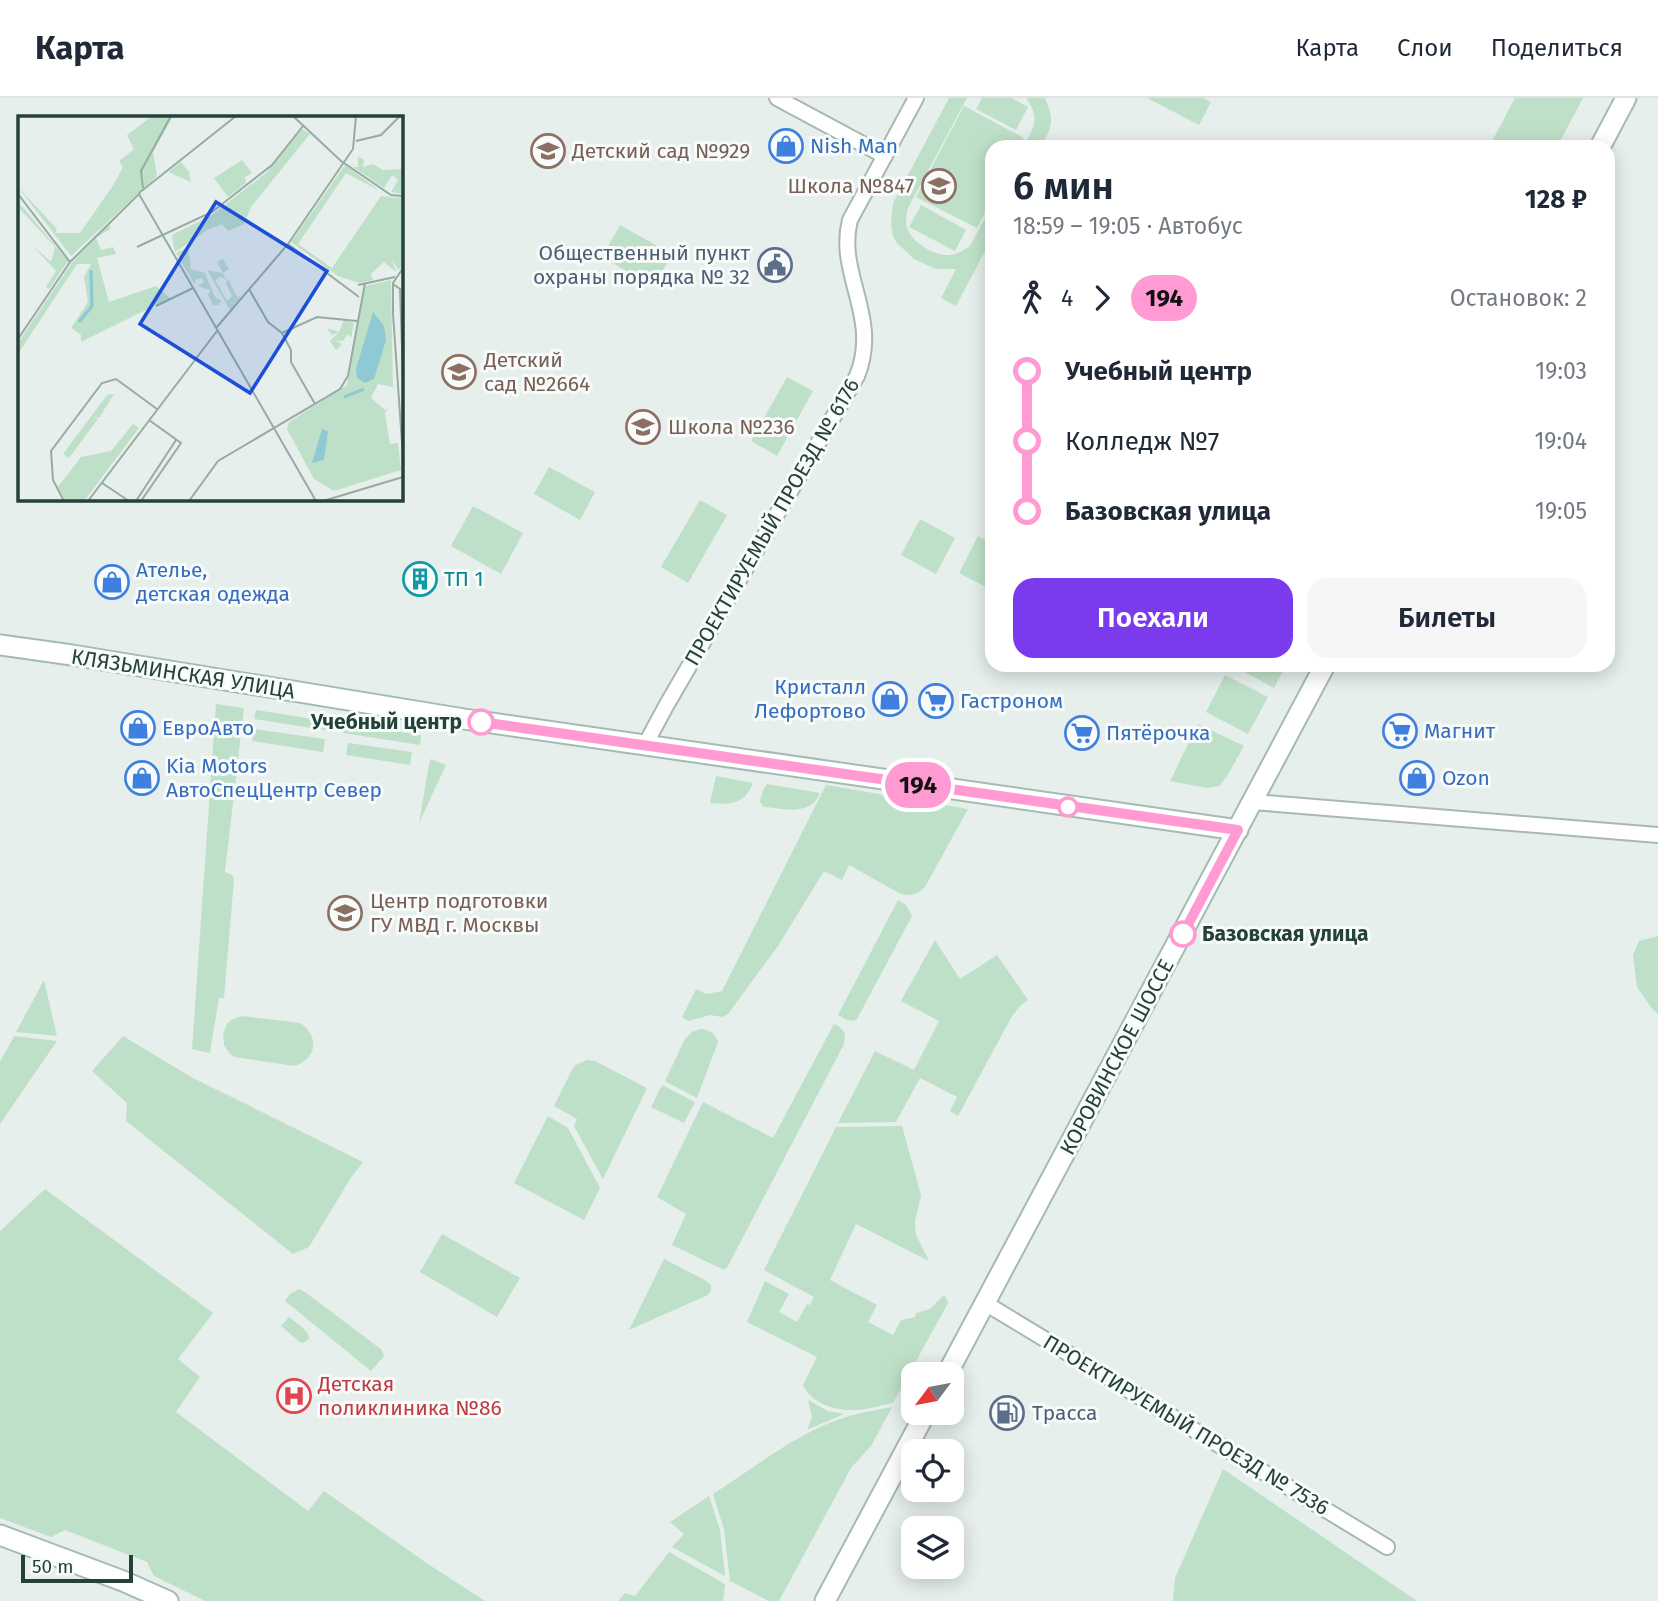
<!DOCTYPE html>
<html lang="ru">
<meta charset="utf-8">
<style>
:root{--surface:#fff;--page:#f6f6f7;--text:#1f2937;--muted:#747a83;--line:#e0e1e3;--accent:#7c3aed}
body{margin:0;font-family:"Fira Sans",sans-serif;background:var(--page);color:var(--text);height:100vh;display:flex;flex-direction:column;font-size:26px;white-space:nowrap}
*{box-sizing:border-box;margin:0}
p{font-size:23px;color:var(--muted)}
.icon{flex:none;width:38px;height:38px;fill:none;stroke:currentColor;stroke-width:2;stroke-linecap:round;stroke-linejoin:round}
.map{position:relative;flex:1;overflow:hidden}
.details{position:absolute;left:985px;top:42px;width:630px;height:532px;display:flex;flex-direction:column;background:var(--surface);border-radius:21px;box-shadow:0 4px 18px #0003}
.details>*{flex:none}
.badge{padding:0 14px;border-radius:23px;font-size:24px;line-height:46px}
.needle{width:46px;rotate:238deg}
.tools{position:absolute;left:901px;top:1264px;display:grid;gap:14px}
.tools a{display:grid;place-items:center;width:63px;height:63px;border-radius:14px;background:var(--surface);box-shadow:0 4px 18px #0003;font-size:35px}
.scale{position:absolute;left:21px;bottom:18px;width:112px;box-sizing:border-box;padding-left:7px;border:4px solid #24423a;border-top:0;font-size:19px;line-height:24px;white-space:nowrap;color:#24423a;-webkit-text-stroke:5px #f7fbf9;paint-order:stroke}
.map>.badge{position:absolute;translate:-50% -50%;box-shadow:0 0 0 4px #fff}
.legs{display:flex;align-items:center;gap:10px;height:77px;padding:0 28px;font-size:23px}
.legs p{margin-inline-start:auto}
.headline{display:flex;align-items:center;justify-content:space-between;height:119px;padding:0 28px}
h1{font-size:38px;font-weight:600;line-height:52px}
.action{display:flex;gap:14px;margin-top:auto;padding:14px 28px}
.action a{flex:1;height:80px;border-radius:21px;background:var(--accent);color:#fff;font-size:28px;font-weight:600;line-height:80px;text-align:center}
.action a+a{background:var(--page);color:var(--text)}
ul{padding:0 28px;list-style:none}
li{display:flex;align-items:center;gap:24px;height:70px;font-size:26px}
li i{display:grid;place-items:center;width:10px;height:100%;margin:0 9px;background:currentColor}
li i::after{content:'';width:18px;height:18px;margin:-9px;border:5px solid;border-radius:50%;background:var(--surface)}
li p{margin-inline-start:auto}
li:first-child i{background:linear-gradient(#0000 50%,currentColor 0)}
li:last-child i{background:linear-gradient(currentColor 50%,#0000 0)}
header{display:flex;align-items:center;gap:42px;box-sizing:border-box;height:98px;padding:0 35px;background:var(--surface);border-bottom:2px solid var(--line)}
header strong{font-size:33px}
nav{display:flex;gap:38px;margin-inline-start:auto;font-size:24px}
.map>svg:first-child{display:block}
</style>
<header>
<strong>Карта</strong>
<nav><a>Карта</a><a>Слои</a><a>Поделиться</a></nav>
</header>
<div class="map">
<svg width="1658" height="1503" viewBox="0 0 1658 1503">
<rect width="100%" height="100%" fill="#e6efeb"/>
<path fill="#bfe0c8" d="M949 0H967L908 110C906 117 905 125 908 132 914 146 935 158 950 157 957 156 964 152 970 148L992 107V140L956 208 941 200 956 171H936L914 161 897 145 893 138 891 126 893 105Z
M982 0H1012L1028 9 1016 32 976 11Z
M1026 0H1045C1055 23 1052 28 1041 49H1023C1034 29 1041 21 1026 0Z
M1147 0H1203L1211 4 1199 27Z
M1515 0H1583L1557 49H1489Z
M964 8 1024 40 1020 49H992V101L977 130 916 99Z
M921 107 966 132 955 153 909 129Z
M620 127 672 156 654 189 602 159Z
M787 279 813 293 777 358 751 343Z
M549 369 595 394 580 422 534 396Z
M700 402 727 417 688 485 661 469Z
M473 408 523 435 501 476 451 448Z
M920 421 955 440 936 476 901 457Z
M978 438 992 445V492L959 475Z
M1232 567H1286L1274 590Z
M1225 577 1268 599 1248 636 1206 614Z
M216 606 244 610 225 774 232 777 234 781 224 900H219L210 955 192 951Z
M256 612 332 624 331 633 254 621Z
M345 625 421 637 420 647 343 635Z
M1198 626 1244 648 1227 678 1219 688 1207 690 1170 683Z
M254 631 325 641 323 654 252 643Z
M348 645 412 654 410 667 346 657Z
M430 661 446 667 419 725Z
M716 678 753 685C745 706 731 707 710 705Z
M767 686 820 695C811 719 783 710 763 709L760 703 763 692Z
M826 687 968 711 925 789C917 797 910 799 899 795L849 767 842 782 824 773 778 848 728 916 722 919 710 917 688 923 682 919 696 891 706 896 722 893Z
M898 802 906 807 912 818 857 921C850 925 845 921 838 917Z
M1658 838V916L1653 912 1637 889 1633 857 1639 843Z
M935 842 960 881 997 857 1028 902 1021 907 1012 918 958 1018 950 1013 957 999 920 980 896 1024 838 1025 875 953 914 972 939 923 901 903Z
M44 882 57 938 16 934Z
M242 918 300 925C320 938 317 961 294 968L235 959 230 956 224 947 223 936 227 926 231 922Z
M834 926 839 928 845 935 844 946 728 1168 724 1172 672 1147 686 1116 657 1099 703 1004 773 1040Z
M701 931C710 932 715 935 718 944L697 1000 665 983 685 941 692 934Z
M14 938 57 943 0 1026V964Z
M123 938 191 979 363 1064 350 1081 309 1149 293 1156 126 1023 127 1005 92 973Z
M587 962 595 963 647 990 603 1081 574 1028 577 1021 554 1008 574 968Z
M662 987 695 1004 684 1025 651 1009Z
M548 1018 568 1030 600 1090 584 1122 514 1085Z
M902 1028 921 1097 915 1123 916 1137 929 1163 856 1126 830 1182 877 1207 868 1224 893 1237 901 1222 915 1219 916 1215 930 1211 943 1198 946 1199 948 1205 893 1305C881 1307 868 1312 855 1312 835 1313 812 1306 803 1287L817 1259 747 1224 765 1183 789 1196 779 1214 797 1224 807 1206 810 1207 814 1199 764 1172 836 1029Z
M45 1091 213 1215 178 1261 200 1279 176 1314 308 1413 324 1393 428 1466 485 1503H205L154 1478 147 1464 65 1432 51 1439 0 1420V1133Z
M442 1136 520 1180 497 1219 420 1174Z
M664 1161 705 1182 711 1187V1192L708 1197 629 1232Z
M299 1191 305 1194 382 1252 384 1258 371 1273 285 1203 290 1196Z
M289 1219C296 1225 322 1241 301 1245L281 1228Z
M808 1302 828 1313 844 1316 807 1332 812 1319Z
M892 1309 871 1348 851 1370 779 1503H769L730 1483 724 1431 713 1396C750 1372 787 1343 829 1325 848 1317 870 1313 892 1309Z
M1223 1371 1417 1503H1173L1175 1480Z
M709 1398 720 1432 725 1478 672 1449 684 1436 670 1424Z
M669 1454 725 1486 723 1503H618L625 1495 635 1498Z"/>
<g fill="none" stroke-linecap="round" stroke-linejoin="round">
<g stroke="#a8b8b2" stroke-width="18">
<path id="street" d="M777 0 885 58
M645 647 666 608 857 278C881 219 836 176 850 122L916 0
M1253 704 1658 737
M985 1205 1387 1449"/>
</g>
<g stroke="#a4bbb3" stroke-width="23">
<path id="secondary" d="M1600 49 1626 0
M0 547 72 557 464 621 1238 732
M947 1276 1325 567
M0 1437 123 1483 168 1503
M825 1503 926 1314"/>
</g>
<use href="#street" stroke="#fff" stroke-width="14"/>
<use href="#secondary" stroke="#fff" stroke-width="19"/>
</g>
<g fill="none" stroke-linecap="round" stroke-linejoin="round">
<g stroke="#fff" stroke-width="16">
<path id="line-1" d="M481 624 1238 732 1183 836"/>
</g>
<use href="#line-1" stroke="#ff9ad2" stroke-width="10"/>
</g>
<defs>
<g id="shop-ring" transform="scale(1.75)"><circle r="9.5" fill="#f7fbf9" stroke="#3f7fe0" stroke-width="1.5"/><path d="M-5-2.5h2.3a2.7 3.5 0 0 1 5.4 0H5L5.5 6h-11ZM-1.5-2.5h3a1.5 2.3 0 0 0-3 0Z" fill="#3f7fe0"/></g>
<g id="school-ring" transform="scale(1.75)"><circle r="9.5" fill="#f7fbf9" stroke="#8d6e63" stroke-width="1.5"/><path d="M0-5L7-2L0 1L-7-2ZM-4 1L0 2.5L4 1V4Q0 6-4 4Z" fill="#8d6e63"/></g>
<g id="civic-ring" transform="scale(1.75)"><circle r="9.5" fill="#f7fbf9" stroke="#5c6f8a" stroke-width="1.5"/><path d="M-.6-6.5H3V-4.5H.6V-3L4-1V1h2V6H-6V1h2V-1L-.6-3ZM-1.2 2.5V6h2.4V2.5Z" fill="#5c6f8a"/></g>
<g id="building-ring" transform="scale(1.75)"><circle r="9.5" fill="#f7fbf9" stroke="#0f9aa8" stroke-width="1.5"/><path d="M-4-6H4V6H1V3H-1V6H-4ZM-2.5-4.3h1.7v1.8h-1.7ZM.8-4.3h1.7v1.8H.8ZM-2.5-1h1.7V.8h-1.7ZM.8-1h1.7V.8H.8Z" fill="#0f9aa8"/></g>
<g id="supermarket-ring" transform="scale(1.75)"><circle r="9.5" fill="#f7fbf9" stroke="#3f7fe0" stroke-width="1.5"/><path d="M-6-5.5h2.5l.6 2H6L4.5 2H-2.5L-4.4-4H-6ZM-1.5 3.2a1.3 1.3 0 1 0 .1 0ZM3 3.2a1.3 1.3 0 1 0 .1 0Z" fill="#3f7fe0"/></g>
<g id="university-ring" transform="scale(1.75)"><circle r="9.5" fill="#f7fbf9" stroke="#8d6e63" stroke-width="1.5"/><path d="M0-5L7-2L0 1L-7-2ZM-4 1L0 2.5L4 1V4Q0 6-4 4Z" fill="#8d6e63"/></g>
<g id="hospital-ring" transform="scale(1.75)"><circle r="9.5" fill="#f7fbf9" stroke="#e0444e" stroke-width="1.5"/><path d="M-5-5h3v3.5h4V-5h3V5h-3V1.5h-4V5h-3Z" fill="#e0444e"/></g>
<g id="fuel-ring" transform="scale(1.75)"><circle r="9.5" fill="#f7fbf9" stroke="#5c6f8a" stroke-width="1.5"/><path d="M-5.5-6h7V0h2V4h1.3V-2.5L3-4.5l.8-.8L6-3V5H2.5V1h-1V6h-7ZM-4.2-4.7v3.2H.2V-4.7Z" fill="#5c6f8a"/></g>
</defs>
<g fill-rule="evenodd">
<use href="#shop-ring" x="786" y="48"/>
<use href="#school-ring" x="548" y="53"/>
<use href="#school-ring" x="939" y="88"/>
<use href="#civic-ring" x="775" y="167"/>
<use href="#school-ring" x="459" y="274"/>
<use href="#school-ring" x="643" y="329"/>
<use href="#building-ring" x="420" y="481"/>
<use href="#shop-ring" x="112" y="484"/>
<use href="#shop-ring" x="890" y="601"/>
<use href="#supermarket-ring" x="936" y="603"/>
<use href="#shop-ring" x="138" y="630"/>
<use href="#supermarket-ring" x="1400" y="633"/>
<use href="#supermarket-ring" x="1082" y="635"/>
<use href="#shop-ring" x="142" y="680"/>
<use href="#shop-ring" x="1417" y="680"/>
<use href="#university-ring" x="345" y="815"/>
<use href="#hospital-ring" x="294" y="1298"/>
<use href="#fuel-ring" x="1007" y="1315"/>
</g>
<g fill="#fff" stroke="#ff9ad2" stroke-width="3.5">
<circle cx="481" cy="624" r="12"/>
<circle cx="1068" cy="709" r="9"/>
<circle cx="1183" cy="836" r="12"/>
</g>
<g text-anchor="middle" stroke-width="6" stroke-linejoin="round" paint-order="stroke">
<g font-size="21" fill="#366cbe" stroke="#f7fbf9" text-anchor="start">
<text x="810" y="55">Nish Man</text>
<text x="136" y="479">Ателье,<tspan x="136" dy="24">детская одежда</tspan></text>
<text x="866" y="596" text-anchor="end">Кристалл<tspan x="866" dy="24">Лефортово</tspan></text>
<text x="960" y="610">Гастроном</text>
<text x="162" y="637">ЕвроАвто</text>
<text x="1424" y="640">Магнит</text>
<text x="1106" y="642">Пятёрочка</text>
<text x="166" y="675">Kia Motors<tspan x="166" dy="24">АвтоСпецЦентр Север</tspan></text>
<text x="1442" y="687">Ozon</text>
</g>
<g font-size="21" fill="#785e54" stroke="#f7fbf9" text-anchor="start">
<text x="572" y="60">Детский сад №929</text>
<text x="914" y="95" text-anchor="end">Школа №847</text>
<text x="484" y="269">Детский<tspan x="484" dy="24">сад №2664</tspan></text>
<text x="668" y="336">Школа №236</text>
<text x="370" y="810">Центр подготовки<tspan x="370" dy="24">ГУ МВД г. Москвы</tspan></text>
</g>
<g font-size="21" fill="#4e5e75" stroke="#f7fbf9" text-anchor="end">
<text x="750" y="162">Общественный пункт<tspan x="750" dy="24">охраны порядка № 32</tspan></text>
<text x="1032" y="1322" text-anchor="start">Трасса</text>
</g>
<g font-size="21" fill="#24423a" stroke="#f7fbf9">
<text transform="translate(772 424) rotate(-60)" y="7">ПРОЕКТИРУЕМЫЙ ПРОЕЗД № 6176</text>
<text transform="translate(183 576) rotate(9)" y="7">КЛЯЗЬМИНСКАЯ УЛИЦА</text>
<text transform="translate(1117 959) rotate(-62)" y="7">КОРОВИНСКОЕ ШОССЕ</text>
<text transform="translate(1186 1327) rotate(31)" y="7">ПРОЕКТИРУЕМЫЙ ПРОЕЗД № 7536</text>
</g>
<g font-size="21" fill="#0d838f" stroke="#f7fbf9" text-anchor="start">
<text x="444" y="488">ТП 1</text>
</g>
<g font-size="21" font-weight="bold" fill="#24423a" stroke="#f7fbf9" text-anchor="end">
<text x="462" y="631">Учебный центр</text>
<text x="1202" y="843" text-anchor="start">Базовская улица</text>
</g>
<g font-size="21" fill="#be3a42" stroke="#f7fbf9" text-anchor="start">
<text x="318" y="1293">Детская<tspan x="318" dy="24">поликлиника №86</tspan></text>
</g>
</g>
<g transform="translate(18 18)">
<rect width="385" height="385" fill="#e6efeb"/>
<path d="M134 0H155L135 36 139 60 53 140 0 71 39 113 37 117H62L96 68 105 51 101 45 116 33 109 19ZM284 13 292 18 233 91 226 108 210 115 204 108 191 113 157 136 154 119 194 99 248 57ZM340 40 346 44 345 51 355 48 365 54 384 53 385 78 373 76 380 64 374 59 366 72 335 51H340ZM224 44 234 57 227 61 228 67 210 81 196 62ZM163 46 171 56 173 66 150 56ZM327 49 362 75 328 57 280 128 314 152 363 80 385 82V149L380 154 374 143 378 156 366 146 353 158 355 164 341 167 320 160 273 126ZM3 89 50 145 31 173 28 171 38 155 13 128 33 146 37 131 0 91ZM91 107 92 113 78 122 83 134 95 131 98 138 79 142 91 186 138 170 152 182 63 226V219L53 212 70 186 66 161 73 148H59L0 238V227L53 148ZM170 131 173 153 187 157 197 181 204 185 200 189H195L190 179 192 174 180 170 186 166 184 162 177 164V169L158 137ZM205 143 211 153 205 157 208 164 203 161 197 164 209 185 214 180 208 167 210 163 219 181 223 180 212 194 189 154 205 157 199 146ZM373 164 375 271 360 268 353 282 367 294 371 291 367 297 372 328 380 327 383 354 316 375 296 363 269 313 271 306 329 269 347 170ZM326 204 336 207 333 222 330 218 325 225 317 224 324 228 318 234 312 225 321 216 314 219 309 212 321 216ZM96 278 81 302 75 301 80 303 51 342 45 338 89 279ZM115 308 121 312 66 385H48L40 371 63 341 93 335Z" fill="#bfe0c8"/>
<path d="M355 196 366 210 368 224 356 263 347 267 339 262 338 253ZM304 313 310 315 306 344 294 347Z" fill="#8ec9d4"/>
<path fill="none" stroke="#8ec9d4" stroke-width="3.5" d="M61 206 74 190 73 154M326 281 346 273"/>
<path fill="none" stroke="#98aaa4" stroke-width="2" d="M275 0 323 45 373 79 385 80M338 25 363 19 382 0M125 72 123 55 153 0M121 77 218 0M0 78 52 146 121 78 298 385M270 128 341 181M119 131 194 96 254 49 285 10M385 152 375 167V198L385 341M375 168 382 173 385 260M340 169 377 161M231 173 250 206 264 217 273 234V246L297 288M138 190 175 172M198 212 270 128 335 33 338 0M264 217 299 201 339 205M0 223 52 146M84 367 111 385M46 385 35 364 33 335 84 267 98 263 139 293M70 385 199 215M118 385 158 324M123 385 163 327 131 304M171 385 200 345 322 273 330 260 347 167M305 385 385 361"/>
<path fill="#1d4ed8" fill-opacity="0.15" stroke="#1d4ed8" stroke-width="3.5" d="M198 86 309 155 232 277 122 208Z"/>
<rect width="385" height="385" fill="none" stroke="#24423a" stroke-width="3.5"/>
</g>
</svg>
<div class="tools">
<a><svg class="needle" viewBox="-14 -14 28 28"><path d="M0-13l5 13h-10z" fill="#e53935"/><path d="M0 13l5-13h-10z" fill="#747a83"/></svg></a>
<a><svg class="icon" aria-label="locate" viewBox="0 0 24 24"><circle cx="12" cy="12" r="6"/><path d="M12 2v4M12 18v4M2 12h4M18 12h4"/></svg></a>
<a><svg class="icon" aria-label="layers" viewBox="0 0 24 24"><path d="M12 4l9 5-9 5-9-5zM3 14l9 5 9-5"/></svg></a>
</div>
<div class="scale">50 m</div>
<b class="badge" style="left:918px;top:687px;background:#ff9ad2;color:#111">194</b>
<section class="details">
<div class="headline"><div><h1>6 мин</h1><p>18:59 – 19:05 · Автобус</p></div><b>128 ₽</b></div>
<div class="legs"><svg class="icon" aria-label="walk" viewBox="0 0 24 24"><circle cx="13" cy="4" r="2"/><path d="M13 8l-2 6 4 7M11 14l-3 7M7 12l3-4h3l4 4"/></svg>4<svg class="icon" aria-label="forward" viewBox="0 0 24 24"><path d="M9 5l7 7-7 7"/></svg><b class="badge" style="background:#ff9ad2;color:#111">194</b><p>Остановок: 2</p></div>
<ul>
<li><i style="color:#ff9ad2"></i><b>Учебный центр</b><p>19:03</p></li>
<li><i style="color:#ff9ad2"></i><span>Колледж №7</span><p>19:04</p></li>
<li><i style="color:#ff9ad2"></i><b>Базовская улица</b><p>19:05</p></li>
</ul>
<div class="action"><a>Поехали</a><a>Билеты</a></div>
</section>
</div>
